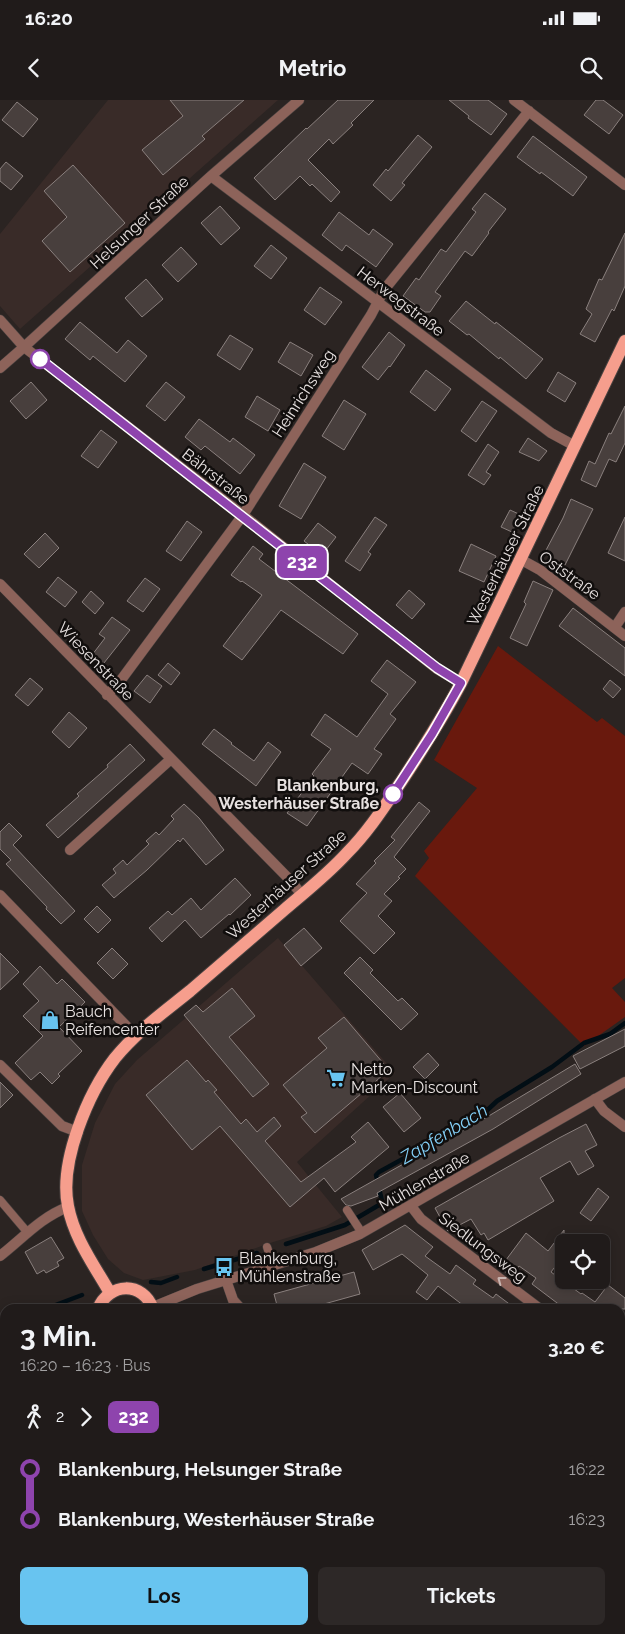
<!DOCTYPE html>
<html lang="de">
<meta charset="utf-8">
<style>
:root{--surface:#201b1a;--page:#2d2827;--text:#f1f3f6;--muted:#a2a1a2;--line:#3d3939;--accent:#68c4f0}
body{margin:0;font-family:Raleway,sans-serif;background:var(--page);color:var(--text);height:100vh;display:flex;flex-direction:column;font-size:19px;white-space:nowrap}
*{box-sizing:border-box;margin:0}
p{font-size:16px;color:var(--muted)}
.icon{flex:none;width:28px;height:28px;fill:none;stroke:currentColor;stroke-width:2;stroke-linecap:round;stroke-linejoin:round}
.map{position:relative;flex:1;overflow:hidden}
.sheet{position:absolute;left:0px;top:1204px;width:625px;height:331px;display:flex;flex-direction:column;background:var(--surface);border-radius:15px 15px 0 0;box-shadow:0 2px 12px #0003,0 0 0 1px var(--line)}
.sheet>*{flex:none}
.badge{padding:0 10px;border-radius:8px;font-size:18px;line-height:32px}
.tools{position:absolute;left:555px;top:1134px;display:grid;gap:10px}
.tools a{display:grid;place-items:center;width:55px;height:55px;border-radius:8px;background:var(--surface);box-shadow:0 2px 12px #0003,0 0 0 1px var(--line);font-size:25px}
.map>.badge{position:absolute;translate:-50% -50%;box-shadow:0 0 0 2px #fff}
.legs{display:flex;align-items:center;gap:8px;height:55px;padding:0 20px;font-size:16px}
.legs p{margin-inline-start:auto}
.summary{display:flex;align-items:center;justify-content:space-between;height:85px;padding:0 20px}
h1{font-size:28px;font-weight:700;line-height:38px}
.cta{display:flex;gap:10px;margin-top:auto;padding:10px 20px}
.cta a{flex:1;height:58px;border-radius:8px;background:var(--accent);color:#111;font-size:20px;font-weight:700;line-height:58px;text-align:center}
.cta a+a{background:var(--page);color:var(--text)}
ul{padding:0 20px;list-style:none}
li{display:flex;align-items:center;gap:18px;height:50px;font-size:19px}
li i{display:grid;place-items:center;width:8px;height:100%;margin:0 6px;background:currentColor}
li i::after{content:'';width:12px;height:12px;margin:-6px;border:4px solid;border-radius:50%;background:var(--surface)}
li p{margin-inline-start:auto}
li:first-child i{background:linear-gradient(#0000 50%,currentColor 0)}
li:last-child i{background:linear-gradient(currentColor 50%,#0000 0)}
.status{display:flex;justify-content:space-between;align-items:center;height:35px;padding:0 25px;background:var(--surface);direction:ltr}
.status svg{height:14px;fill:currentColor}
header{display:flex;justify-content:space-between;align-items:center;height:65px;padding:0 20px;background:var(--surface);font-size:22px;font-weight:700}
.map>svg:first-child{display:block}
</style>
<div class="status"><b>16:20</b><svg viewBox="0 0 49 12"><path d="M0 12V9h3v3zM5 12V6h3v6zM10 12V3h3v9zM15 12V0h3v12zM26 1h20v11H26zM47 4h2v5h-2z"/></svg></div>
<header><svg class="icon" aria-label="back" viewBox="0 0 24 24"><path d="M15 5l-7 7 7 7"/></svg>Metrio<svg class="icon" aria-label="search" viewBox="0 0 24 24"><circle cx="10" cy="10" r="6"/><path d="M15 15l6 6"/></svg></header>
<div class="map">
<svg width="625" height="1534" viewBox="0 0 625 1534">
<rect width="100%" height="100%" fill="#2b2422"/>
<path fill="#392b28" d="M108 0H278L20 229 0 206V134Z
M278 838 395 973 297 1062 342 1117 326 1126 270 1143 195 1170 143 1180 124 1173 108 1159 93 1135 82 1111V1065L95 1023 115 984 137 960Z"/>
<path fill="#69190d" d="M498 546 597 622 602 618 625 636V878L612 888 625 902V917L584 946 415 776 429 758 424 751 477 688 434 660Z
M620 1515 625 1516V1520L619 1534H45L46 1530H620Z"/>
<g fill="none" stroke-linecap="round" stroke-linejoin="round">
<path stroke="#020e15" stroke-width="4.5" d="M286 1144 345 1125 379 1105 382 1101 376 1075 379 1072 481 1016 497 1001 552 967 584 943 610 934 625 923
M204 1169 257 1153
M151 1182 161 1183 177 1177
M45 1209 82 1195
M0 1238 5 1235"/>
</g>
<path fill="#483f3d" stroke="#8a807e" d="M170 0H244L202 36 205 39 163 75 142 50 183 16Z
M338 0H374L351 23 353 25 333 44 329 39 308 60 340 92 331 102 312 84 310 86 300 76 275 100 254 78 306 28 307 29Z
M449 0H488L507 14 491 35 468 18 469 16Z
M596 0H603L623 15 609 34 584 15Z
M17 2 38 19 23 37 2 20Z
M418 35 432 47 402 83 405 85 391 101 373 85 386 69 388 71Z
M533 36 587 77 573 96 541 72 540 74 517 57Z
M6 62 23 76 11 90 0 81V69Z
M73 65 125 123 70 172 42 141 67 117 44 91Z
M485 93 506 109 488 132 489 133 472 156 465 151 435 192 441 196 430 212H425L403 196 416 178 419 180 441 149 446 152 476 112 472 109Z
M220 106 240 128 221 145 201 123Z
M339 112 369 135 373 129 393 144 376 167 346 145 342 151 322 135Z
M625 133V186L614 211 612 209 595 242 580 234 592 214 586 209 599 179 602 180Z
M271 145 287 158 271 179 254 166Z
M181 147 197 164 178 182 162 165Z
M146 179 163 199 142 217 125 198Z
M320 187 342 202 325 225 304 210Z
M466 201 495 224 496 222 543 259 526 279 500 257 499 259 469 234 467 235 449 221Z
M80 222 117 253 128 240 147 256 125 282 93 256 90 260 65 239Z
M389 232 405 245 390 267 389 266 378 280 362 267Z
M230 235 253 249 240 270 217 255Z
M290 242 313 255 301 276 278 262Z
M426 270 451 289 435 311 410 292Z
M558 272 576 283 565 302 547 291Z
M31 282 47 300 26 319 10 301Z
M166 282 185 297 165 321 146 306Z
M257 296 280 310 268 331 245 317Z
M344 300 366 314 344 350 322 336Z
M482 301 497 311 476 342 461 331Z
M625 306V343L616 362 609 359 596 387 581 380 589 361 595 364 609 333 611 334Z
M199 319 230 342 233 338 255 355 240 374 205 346 201 350 185 337Z
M101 330 117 342 98 368 81 356Z
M528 338 547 351 539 361 519 352Z
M488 344 499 352 486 372 491 375 484 385 468 375Z
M304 363 326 377 301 419 279 406Z
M571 399 593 409 565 465 544 454 563 418Z
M510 410 521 415 512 432 501 427Z
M375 417 387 425 368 452 371 454 360 471 345 461Z
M625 417V461L608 453Z
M187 421 202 432 181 461 166 451Z
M318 423 336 437 322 455 304 441Z
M45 433 59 448 39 468 24 454Z
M471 444 496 456 484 482 459 471Z
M253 446 263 454 259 459 358 534 343 554 281 510 242 560 223 546 262 495 242 481 241 482 231 475Z
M58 477 77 492 65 507 46 492Z
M145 478 160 489 143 512 127 501Z
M533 481 553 490 527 546 510 538 526 504 524 502Z
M409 490 425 504 412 519 396 505Z
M91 491 104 503 95 514 82 502Z
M573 508 625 548V576L559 526Z
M112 517 130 530 100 568 89 559 105 538 99 534Z
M387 560 416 582 390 614 396 619 374 649 382 654 368 674 352 663 307 726 287 713 314 676 312 674 331 649 311 635 325 614 357 637 388 594 371 581Z
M168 563 180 573 171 585 158 575Z
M147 575 162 586 150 603 134 591Z
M30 578 43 589 28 606 15 595Z
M610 580 621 589 613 598 603 589Z
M69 612 87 628 69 648 52 632Z
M214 629 232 643 231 644 254 661 268 642 281 652 256 686 202 644Z
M130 644 145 660 58 738 46 725 79 696 77 694 108 667 107 665Z
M419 702 430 711 394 757 406 769 398 777 400 778 384 794 392 801 378 816 395 833 374 854 340 821 367 793 356 784 376 763 374 761 395 740 391 737Z
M184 704 199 718 224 750 206 765 183 738 180 742 178 740 147 770 114 798 102 785 116 773 113 769 123 760 127 765 149 744 146 741 156 732 159 735 174 719 171 716Z
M9 723 22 736 13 745 75 811 61 824 46 809 47 807 6 764 11 760 0 749V732Z
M235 778 251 795 230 815 229 814 201 838 185 820 162 842 149 828 168 811 172 815 191 798 201 810Z
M97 806 111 820 98 833 84 819Z
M304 828 322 848 301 866 284 845Z
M112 848 128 864 113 879 97 863Z
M0 853 19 872 0 890Z
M360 857 373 870 370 873 398 901 402 898 418 914 401 930 344 873Z
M40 866 57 884 62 879 85 902 59 927 82 951 58 974 60 976 52 984 40 972 31 980 15 963 43 936 23 916 39 901 23 884Z
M232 888 255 916 229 937 269 984 253 997 184 915 196 905 203 912Z
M344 917 389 970 315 1033 301 1017 307 1013 283 985 327 948 318 938Z
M625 929V946L580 969 573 956Z
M428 953 439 965 425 979 413 967Z
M187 960 206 982 208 980 217 990 214 992 241 1024 246 1019 257 1032 274 1017 281 1026 265 1041 301 1082 356 1042 351 1037 368 1022 389 1047 335 1092 324 1078 290 1107 220 1026 192 1050 146 995Z
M575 964 581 974 493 1029 377 1093 378 1096 351 1106 346 1105 341 1099 487 1017Z
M0 982 13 995 0 1008Z
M400 993 421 1018 404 1032 383 1007Z
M586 1024 597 1045 585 1051 594 1066 578 1075 570 1061 540 1078 554 1101 488 1140 484 1133 481 1135 471 1119 448 1131 447 1130 435 1108 559 1038Z
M598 1088 609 1097 591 1121 580 1113Z
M405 1125 433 1147 425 1156 450 1174 456 1165 476 1180 473 1184 493 1198 496 1194 516 1209H468L438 1186 427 1200 416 1192 428 1175 402 1154 373 1170 362 1150Z
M564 1130V1155L551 1172 581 1194 582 1193 595 1202 608 1185 625 1198V1209H565L532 1184 536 1178 519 1166 511 1176 500 1168 526 1133 548 1151Z
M51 1137 64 1158 57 1162 59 1166 46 1173 44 1170 37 1174 25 1152Z
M354 1172 360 1194 306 1209H278L274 1194Z"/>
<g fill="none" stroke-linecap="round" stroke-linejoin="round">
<g stroke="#494240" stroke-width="9">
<path id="service" d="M0 1100 28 1133
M347 1110 362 1133
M267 1147 273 1165"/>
</g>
<g stroke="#494240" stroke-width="11">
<path id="minor" d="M514 0 625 85
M211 76 551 333 575 346
M0 220 24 247 243 415 437 569 461 583
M0 268 24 247 211 76 299 0
M520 459 540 470 625 536
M0 484 290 780 302 795
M615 527 625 512
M107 595 121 580 243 415 371 215 384 190 529 11
M70 750 171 659
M0 795 136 936
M0 965 62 1026 78 1032
M595 999 604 1011 625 1027
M411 1106 421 1119 540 1209
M0 1156C22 1139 41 1117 68 1107
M226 1180 233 1200 241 1209
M0 1250 5 1248
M620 1268 625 1272
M620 1476 625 1479"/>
</g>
<g stroke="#494240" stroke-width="11">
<path id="tertiary" d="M153 1207 197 1189 316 1152 360 1134 625 982"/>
</g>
<g stroke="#494240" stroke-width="14">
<path id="primary" d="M110 1193C94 1165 74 1138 68 1106 59 1062 88 993 115 958 136 932 164 912 190 891 221 864 253 837 284 810 305 792 328 774 347 753 368 732 384 707 401 682 422 650 443 617 461 583L625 241
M98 1209C109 1182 143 1181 153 1209
M28 1534 29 1530"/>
</g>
<use href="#service" stroke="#8d635a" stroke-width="8"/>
<use href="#minor" stroke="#8d635a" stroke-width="10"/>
<use href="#tertiary" stroke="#8d635a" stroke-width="10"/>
<use href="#primary" stroke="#f69e8d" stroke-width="12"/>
</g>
<defs><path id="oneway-chevron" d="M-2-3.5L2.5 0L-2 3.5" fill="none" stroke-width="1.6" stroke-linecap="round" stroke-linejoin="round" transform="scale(1.25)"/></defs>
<use stroke="#c8b5b1" href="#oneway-chevron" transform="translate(501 1180) rotate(-143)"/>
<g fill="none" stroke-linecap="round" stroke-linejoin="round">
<g stroke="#fff" stroke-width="11">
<path id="line-1" d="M40 259 437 568 461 583 432 634 393 694"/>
</g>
<use href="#line-1" stroke="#8e44ad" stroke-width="8"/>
</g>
<defs>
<g id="shop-bare" transform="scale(1.5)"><path d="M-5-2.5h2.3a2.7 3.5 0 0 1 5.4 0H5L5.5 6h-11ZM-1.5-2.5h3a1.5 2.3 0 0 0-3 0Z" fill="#68c4f0" stroke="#110e0d" stroke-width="2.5" paint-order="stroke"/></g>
<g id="supermarket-bare" transform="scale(1.5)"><path d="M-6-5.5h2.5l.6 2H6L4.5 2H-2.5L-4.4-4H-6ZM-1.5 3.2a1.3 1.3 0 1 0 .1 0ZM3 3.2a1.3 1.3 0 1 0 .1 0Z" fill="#68c4f0" stroke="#110e0d" stroke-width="2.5" paint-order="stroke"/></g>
<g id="bus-bare" transform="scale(1.5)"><path d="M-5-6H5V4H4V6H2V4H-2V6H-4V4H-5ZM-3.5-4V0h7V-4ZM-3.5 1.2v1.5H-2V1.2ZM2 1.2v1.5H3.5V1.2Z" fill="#68c4f0" stroke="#110e0d" stroke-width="2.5" paint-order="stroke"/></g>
</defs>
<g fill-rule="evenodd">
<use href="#shop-bare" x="50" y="920"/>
<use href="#supermarket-bare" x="336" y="978"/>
<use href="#bus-bare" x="224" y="1167"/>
</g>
<g fill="#fff" stroke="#8e44ad" stroke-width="2.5">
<circle cx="40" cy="259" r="9"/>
<circle cx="393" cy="694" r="9"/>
</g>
<g text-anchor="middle" stroke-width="5" stroke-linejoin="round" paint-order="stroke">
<g font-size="16" fill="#e7e1e0" stroke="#110e0d">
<text transform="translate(139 122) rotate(-43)" y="6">Helsunger Straße</text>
<text transform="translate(401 201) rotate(37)" y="6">Herwegstraße</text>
<text transform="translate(303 293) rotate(-57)" y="6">Heinrichsweg</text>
<text transform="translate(216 376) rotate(38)" y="6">Bährstraße</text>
<text transform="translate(505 455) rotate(-64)" y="6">Westerhäuser Straße</text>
<text transform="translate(570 475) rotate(36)" y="6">Oststraße</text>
<text transform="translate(96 561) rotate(46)" y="6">Wiesenstraße</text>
<text transform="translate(286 784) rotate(-42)" y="6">Westerhäuser Straße</text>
<text transform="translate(424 1081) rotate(-30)" y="6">Mühlenstraße</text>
<text transform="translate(483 1147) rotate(37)" y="6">Siedlungsweg</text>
</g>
<g font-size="16" font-weight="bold" fill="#e7e1e0" stroke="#110e0d" text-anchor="end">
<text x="379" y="691">Blankenburg,<tspan x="379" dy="18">Westerhäuser Straße</tspan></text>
</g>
<g font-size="16" fill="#e7e1e0" stroke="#110e0d" text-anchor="start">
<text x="65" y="917">Bauch<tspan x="65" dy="18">Reifencenter</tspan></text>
<text x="351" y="975">Netto<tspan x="351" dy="18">Marken-Discount</tspan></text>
<text x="239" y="1164">Blankenburg,<tspan x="239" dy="18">Mühlenstraße</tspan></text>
</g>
<g font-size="18" font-style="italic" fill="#84d1f9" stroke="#110e0d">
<text transform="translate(444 1034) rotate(-31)" y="6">Zapfenbach</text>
</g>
</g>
</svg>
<div class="tools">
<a><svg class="icon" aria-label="locate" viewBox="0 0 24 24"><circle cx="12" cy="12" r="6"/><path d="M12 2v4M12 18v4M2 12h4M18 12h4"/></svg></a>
</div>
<b class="badge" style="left:302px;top:462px;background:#8e44ad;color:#fff">232</b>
<section class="sheet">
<div class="summary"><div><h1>3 Min.</h1><p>16:20 – 16:23 · Bus</p></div><b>3.20 €</b></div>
<div class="legs"><svg class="icon" aria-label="walk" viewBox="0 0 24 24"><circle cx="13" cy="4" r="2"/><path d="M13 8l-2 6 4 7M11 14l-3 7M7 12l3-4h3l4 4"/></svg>2<svg class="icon" aria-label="forward" viewBox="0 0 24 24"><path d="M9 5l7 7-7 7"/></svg><b class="badge" style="background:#8e44ad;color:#fff">232</b></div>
<ul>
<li><i style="color:#8e44ad"></i><b>Blankenburg, Helsunger Straße</b><p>16:22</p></li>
<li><i style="color:#8e44ad"></i><b>Blankenburg, Westerhäuser Straße</b><p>16:23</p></li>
</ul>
<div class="cta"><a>Los</a><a>Tickets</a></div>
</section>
</div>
